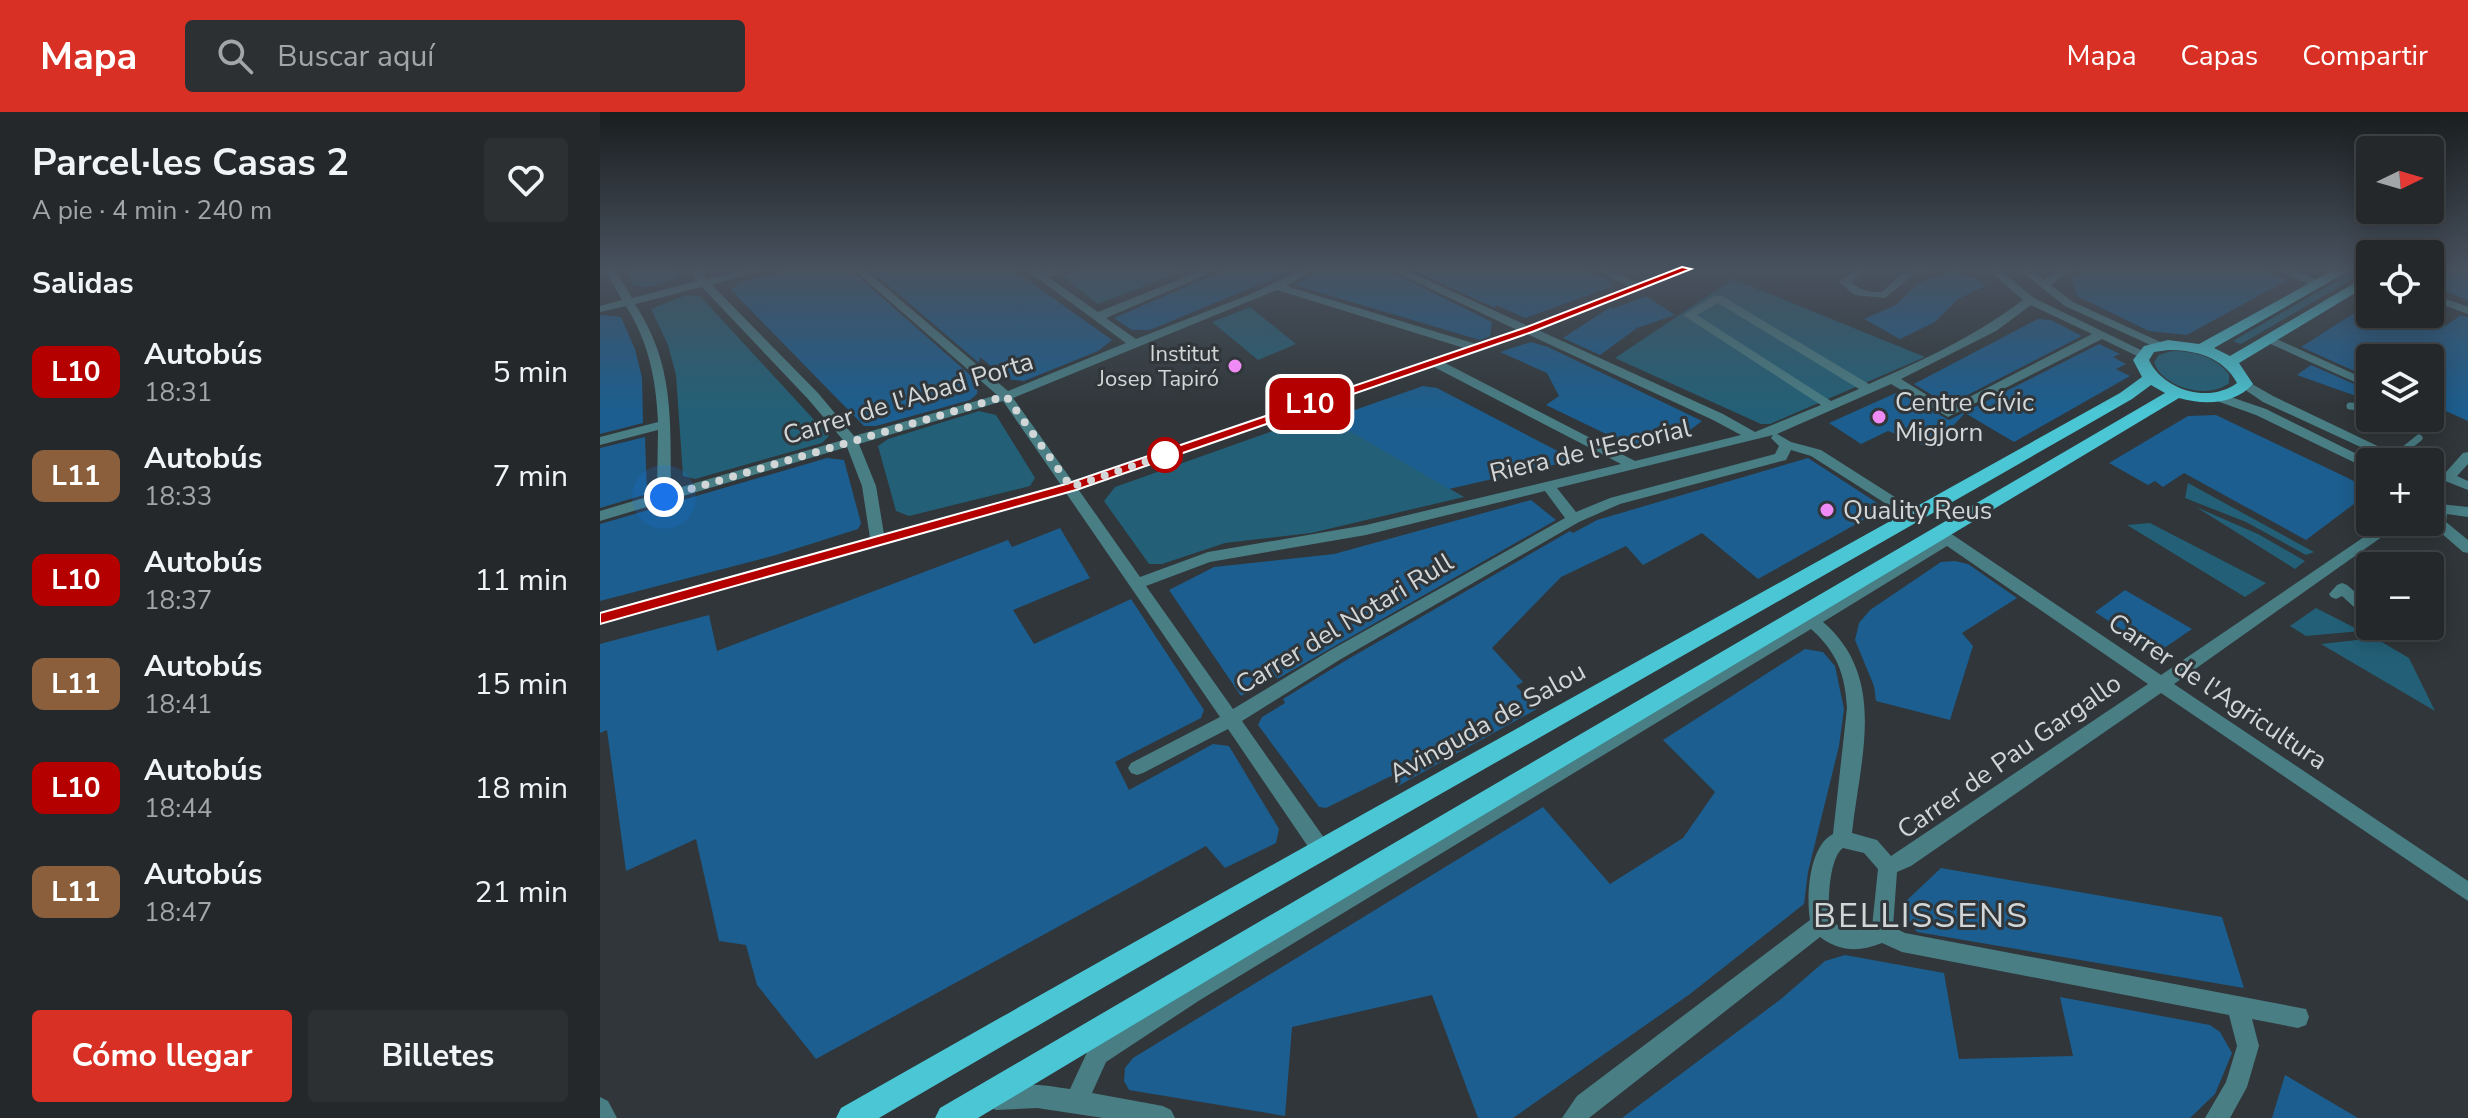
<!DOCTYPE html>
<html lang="es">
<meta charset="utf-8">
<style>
:root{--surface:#24282b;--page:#2c3033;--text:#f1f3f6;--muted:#a3a6a9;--line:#414447;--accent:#d93025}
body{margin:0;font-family:"Nunito Sans",sans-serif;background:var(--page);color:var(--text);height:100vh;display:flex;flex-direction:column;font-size:30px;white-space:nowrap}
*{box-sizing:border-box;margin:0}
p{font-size:26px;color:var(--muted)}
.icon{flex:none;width:44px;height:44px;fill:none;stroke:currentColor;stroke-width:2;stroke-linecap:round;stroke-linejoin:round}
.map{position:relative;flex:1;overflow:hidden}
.side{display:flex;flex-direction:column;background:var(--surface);width:600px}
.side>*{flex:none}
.badge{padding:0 16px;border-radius:12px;font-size:28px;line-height:52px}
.needle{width:52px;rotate:85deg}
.buttons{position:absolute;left:1756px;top:24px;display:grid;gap:16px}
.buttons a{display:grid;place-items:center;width:88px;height:88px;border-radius:8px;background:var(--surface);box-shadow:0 4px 20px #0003,0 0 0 2px var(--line);font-size:40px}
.you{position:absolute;width:40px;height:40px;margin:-20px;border:6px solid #fff;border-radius:50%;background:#1a73e8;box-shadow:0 0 0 12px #1a73e833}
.map>.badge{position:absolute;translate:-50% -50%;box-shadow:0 0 0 4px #fff}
h2{padding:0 32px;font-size:30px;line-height:72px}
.round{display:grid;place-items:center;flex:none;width:84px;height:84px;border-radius:8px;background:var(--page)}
.headline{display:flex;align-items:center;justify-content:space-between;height:136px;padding:0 32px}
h1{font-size:38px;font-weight:700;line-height:60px}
.primary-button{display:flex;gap:16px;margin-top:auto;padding:16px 32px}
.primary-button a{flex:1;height:92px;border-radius:8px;background:var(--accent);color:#fff;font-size:32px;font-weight:700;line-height:92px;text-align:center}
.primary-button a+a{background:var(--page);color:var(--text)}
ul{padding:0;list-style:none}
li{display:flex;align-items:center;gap:24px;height:104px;padding:0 32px}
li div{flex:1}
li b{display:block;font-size:30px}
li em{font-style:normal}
li .badge{min-width:88px;font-weight:700;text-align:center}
header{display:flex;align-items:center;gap:48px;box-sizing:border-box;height:112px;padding:0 40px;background:var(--accent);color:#fff}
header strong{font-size:38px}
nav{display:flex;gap:44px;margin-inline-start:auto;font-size:28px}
.search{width:560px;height:72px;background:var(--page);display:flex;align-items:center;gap:20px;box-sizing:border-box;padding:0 28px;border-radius:8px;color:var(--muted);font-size:30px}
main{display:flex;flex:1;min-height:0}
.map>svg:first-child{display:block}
</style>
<header>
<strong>Mapa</strong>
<div class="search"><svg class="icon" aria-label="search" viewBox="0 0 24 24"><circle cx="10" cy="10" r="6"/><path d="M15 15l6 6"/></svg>Buscar aquí</div>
<nav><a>Mapa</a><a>Capas</a><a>Compartir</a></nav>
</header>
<main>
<section class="side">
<div class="headline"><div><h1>Parcel·les Casas 2</h1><p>A pie · 4 min · 240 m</p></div><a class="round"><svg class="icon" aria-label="heart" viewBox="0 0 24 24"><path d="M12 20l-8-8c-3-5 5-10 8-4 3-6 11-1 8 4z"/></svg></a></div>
<h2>Salidas</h2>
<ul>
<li><span class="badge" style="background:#b50000;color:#fff">L10</span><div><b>Autobús</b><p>18:31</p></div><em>5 min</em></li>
<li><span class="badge" style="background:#8b5e3c;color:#fff">L11</span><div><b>Autobús</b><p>18:33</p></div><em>7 min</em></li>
<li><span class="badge" style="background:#b50000;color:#fff">L10</span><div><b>Autobús</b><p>18:37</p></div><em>11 min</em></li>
<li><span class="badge" style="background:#8b5e3c;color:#fff">L11</span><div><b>Autobús</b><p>18:41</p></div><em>15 min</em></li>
<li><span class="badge" style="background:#b50000;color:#fff">L10</span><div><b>Autobús</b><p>18:44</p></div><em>18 min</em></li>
<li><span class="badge" style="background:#8b5e3c;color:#fff">L11</span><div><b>Autobús</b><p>18:47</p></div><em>21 min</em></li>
</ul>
<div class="primary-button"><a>Cómo llegar</a><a>Billetes</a></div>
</section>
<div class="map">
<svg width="1868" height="1006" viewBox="0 0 1868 1006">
<rect width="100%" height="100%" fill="#303639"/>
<path fill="#236077" d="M26 157H77L79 162C68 172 48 178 33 173Z
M483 157H589L498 192 462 164Z
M1757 157H1770L1641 232 1633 229Z
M1133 167 1325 245 1170 312H1161L1015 246Z
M86 183 100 184 229 324 222 331 95 367 83 364 76 263 68 233 51 197Z
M650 195 696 232 658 248 612 210Z
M1571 239C1592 239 1615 244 1629 262V271C1609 288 1562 276 1554 250L1559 243Z
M379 299 396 303 435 366 430 374 309 404 296 399 278 334 288 327Z
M721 302 864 385 711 421 625 431 562 452H549L504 389 515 375Z
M1588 371 1714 440 1706 443 1646 410 1585 386Z
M1596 395 1658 422 1705 449 1695 457Z
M1550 411 1666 471 1645 485 1527 413Z
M1716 496 1761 519 1706 524 1690 514Z
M1775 526 1809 546 1835 599 1721 532Z"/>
<path fill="#1c5e8f" d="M195 157H250L378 270 377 282 370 288 276 314H264L131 178 140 170Z
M269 157H412L512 228 498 239 424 269 406 267 380 245 379 251Z
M627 157H696L550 218H532L514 206Z
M720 157H786L892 210 890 224 880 228 694 173Z
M810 157H983L1006 167 1014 174 925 206 896 193 895 196Z
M1354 157 1387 173 1358 187 1335 210 1300 227 1264 207 1296 193 1316 173Z
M1486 157H1661L1687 168 1587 223 1549 219 1477 184 1471 166Z
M1830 157H1868V188L1830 173Z
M1046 184 1075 203 1037 216 1000 243 963 226 1012 194V197Z
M1770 191V202H1802L1821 210 1827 206 1845 214 1861 203 1868 205V309L1830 292V246H1770V266L1701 235Z
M0 203 21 205 35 237 42 266 43 311 0 322Z
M1438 207 1451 208 1482 224 1348 293 1314 272Z
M931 230 948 235 1102 309 1086 321 1064 310 1033 335 946 293 959 284 947 261 900 240Z
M1499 232 1520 242 1513 245 1526 252 1516 257 1530 264 1414 330 1365 301 1332 337 1288 319 1261 332 1229 311 1298 280 1349 308Z
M1711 253 1770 279V289L1697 263Z
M823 274 837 276 975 348 849 377 729 307Z
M1616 303 1752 368 1770 380 1706 428 1584 361 1563 375 1555 369 1548 373 1509 351 1588 304Z
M45 325 47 382 0 396V336Z
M227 346 244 348 261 411 258 417 176 443 0 489V412Z
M1208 346 1285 396 1158 467 1102 421 1043 453 1026 434 961 465 892 536 923 570 916 574 937 597 798 674 791 664 726 696 719 695 658 613 662 605 685 591 683 587 743 550 970 419 973 421 997 408Z
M931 388 956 408 677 567 678 564 641 584 569 478 614 455 734 442Z
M460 416 490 466 413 498 434 532 531 487 604 598 601 606 515 650 529 678 613 632 629 634 679 717 676 731 625 756 606 734 216 947 157 873 146 833 119 829 96 727 26 759 7 618 0 621V532L109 503 117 539 408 428 412 435Z
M1355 449 1368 452 1417 486 1362 521 1373 534 1350 608 1276 589 1274 574 1255 528 1259 511 1270 498 1341 450Z
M1525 478 1592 517 1557 541 1495 500Z
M1205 537 1223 540 1235 554 1244 597 1239 634 1208 760 1204 792 1090 882 913 1006H878L832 883 692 915 685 1004 529 978 524 969 525 956 533 946 943 695 1010 772 1083 726 1115 680 1063 628Z
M1341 756 1622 805 1644 876 1317 820 1307 806 1305 790Z
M1245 843 1344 861 1359 947 1473 944 1460 885 1610 913 1620 920 1632 941 1615 982 1590 1006H1022L1181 887 1225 849Z
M1685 963 1758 1006H1672Z"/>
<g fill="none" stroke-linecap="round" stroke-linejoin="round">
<path stroke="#497e85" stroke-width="7" d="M1682 157 1718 172
M1668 227 1770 273
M1750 294 1770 296
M1793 306 1808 312 1820 306
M1794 346 1819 326"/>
<path fill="#497e85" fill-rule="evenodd" d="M1742 471 1747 473 1770 493V506L1765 505 1742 484 1736 487 1731 485 1729 482 1737 473Z"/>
<path fill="#497e85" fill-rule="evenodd" d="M5 157H15L32 186 97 169 90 157H100L107 167 148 157H166L112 173 218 281 254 324 397 283 253 157H264L408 279 526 231 425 157H437L441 160 466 157 448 165 498 200 606 157H620L506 206 536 227 651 182 703 157H717L686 174 876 232 917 218 789 157H803L928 214 1029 175 993 157H1007L1039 171 1076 157H1091L938 218 1123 302 1155 320 1221 293 1083 203 1114 184H1122L1269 272C1325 247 1374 225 1423 188L1387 157H1399L1434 186 1549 242 1547 245H1539L1502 227 1348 305 1291 272 1177 322 1191 330 1221 338 1320 401 1322 404 1320 407H1310L1211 344 1191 338 1186 348 1020 392 979 410 741 547 642 609 727 730 730 736 727 742 720 744 713 742 628 617 543 661 537 663 531 661 528 656 531 651 620 605 466 381 0 512V500L270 426 262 374 247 335 0 409V399L57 382 58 318 0 333V325L58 310C56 267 49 231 26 194L0 200V194L22 188ZM102 175 208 287 243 328 71 378C70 309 75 253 35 192ZM677 178 864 236 473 370 413 286ZM1118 191 1259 277 1231 289 1097 203ZM1431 193 1492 222 1348 296 1301 267 1396 219ZM927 222 1113 308 1141 323 1035 349 845 251ZM834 255 1021 352 766 413 608 440 540 465 478 377ZM403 289 461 373 284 422 276 374 259 332ZM1173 323 1171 326 1179 334 1175 342 1010 386 976 400 957 376ZM945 379 965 406 729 539 633 597 546 474 610 450 766 423Z
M1255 157H1267L1251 170C1261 179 1269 180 1282 180L1305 159 1330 157 1313 163 1285 186 1254 183 1239 170Z
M1418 157H1430L1444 168 1461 157H1473L1451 173 1473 190 1567 233 1561 237 1557 236 1465 194Z
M1830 181 1868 195V202L1830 188Z
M1645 268 1673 284 1811 350H1793L1663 290 1641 275V269Z
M1619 281 1666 297 1773 350H1770V358L1656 303 1614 288V282Z
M1868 340V352L1857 364 1868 369V378L1830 363V354L1846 360 1863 341Z
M1830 391 1868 395V405L1847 402 1846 410 1868 428V441L1863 440 1833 414 1831 411 1833 400 1830 399Z
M1786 410H1803L1574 572 1868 769V789L1561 581 1311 754 1297 760 1293 815 1305 821 1706 897 1709 905 1706 913 1698 916 1652 907 1659 934 1647 975 1630 1006H1605L1626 970 1637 934 1629 903 1302 840 1282 831C1260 840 1240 840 1220 825L989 1006H962L977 984 1210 808C1206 784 1209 734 1233 722L1247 596C1245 562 1237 540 1211 517L600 888 506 950 492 981 563 994 571 998 575 1006H503L437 996 396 998 388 994 384 986 388 978C412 968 445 973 470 977L490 934 584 874 1337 427 1333 422 1335 419 1340 417 1353 423 1561 563ZM1347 434 1548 572 1291 744 1277 728 1252 721C1260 646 1288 566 1223 510ZM1243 736 1264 741 1278 757 1272 815 1259 818 1242 817 1229 806C1228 789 1229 746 1243 736Z
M0 985 8 989 17 1006H0Z"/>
<path fill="#4ac6d4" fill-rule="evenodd" d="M1735 157H1752L1614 236 1630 244 1770 162V172L1639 251 1653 272C1634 293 1604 293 1579 286L378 1006H335L340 996 1565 281 1551 273 1532 287C1114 527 695 763 279 1006H236L241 996C666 754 1094 519 1520 281L1542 265 1533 248 1544 234 1568 228 1599 232ZM1568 238C1596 238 1623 245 1637 271 1609 292 1563 278 1549 248L1554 240Z"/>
</g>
<linearGradient id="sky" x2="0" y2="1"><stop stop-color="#1a1e1f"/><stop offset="0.53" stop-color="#48525f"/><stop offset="1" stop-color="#48525f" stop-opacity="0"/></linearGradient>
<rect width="1868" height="298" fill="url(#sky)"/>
<path fill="#b50000" stroke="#fff" stroke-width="2" d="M1082 155 1091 157 932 220 476 378 0 512V501L466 372 924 216Z"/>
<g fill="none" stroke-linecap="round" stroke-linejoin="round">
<path stroke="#d2d6d7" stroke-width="8" stroke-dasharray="0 14.4" d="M64 385 406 284 471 375 565 343"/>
</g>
<g fill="#f08bf6" stroke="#303639" stroke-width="3">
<circle cx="635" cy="254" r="8"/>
<circle cx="1279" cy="305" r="8"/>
<circle cx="1227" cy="398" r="8"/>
</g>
<circle fill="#fff" stroke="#b50000" stroke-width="4" cx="565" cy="343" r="16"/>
<g text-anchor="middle" stroke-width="6" stroke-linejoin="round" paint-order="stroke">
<g font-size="22" fill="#d2d6d7" stroke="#303639" text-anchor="end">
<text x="619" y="249">Institut<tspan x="619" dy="25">Josep Tapiró</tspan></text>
</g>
<g font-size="26" fill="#d2d6d7" stroke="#303639">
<text transform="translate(308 286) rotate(-17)" y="9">Carrer de l'Abad Porta</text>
<text transform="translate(990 338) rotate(-13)" y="9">Riera de l'Escorial</text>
<text transform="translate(744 511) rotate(-31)" y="9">Carrer del Notari Rull</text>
<text transform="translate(1618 579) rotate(34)" y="9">Carrer de l'Agricultura</text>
<text transform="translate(887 610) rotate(-29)" y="9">Avinguda de Salou</text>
<text transform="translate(1409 644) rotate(-35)" y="9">Carrer de Pau Gargallo</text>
</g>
<g font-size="26" fill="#d2d6d7" stroke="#303639" text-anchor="start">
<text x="1295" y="299">Centre Cívic<tspan x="1295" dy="30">Migjorn</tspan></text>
<text x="1243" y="407">Quality Reus</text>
</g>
<g font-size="34" letter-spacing="2" fill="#d2d6d7" stroke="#303639">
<text x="1321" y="815">BELLISSENS</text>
</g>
</g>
</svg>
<div class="buttons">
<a><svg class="needle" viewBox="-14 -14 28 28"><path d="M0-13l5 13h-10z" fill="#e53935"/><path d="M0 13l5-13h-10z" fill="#a3a6a9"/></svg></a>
<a><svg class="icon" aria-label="locate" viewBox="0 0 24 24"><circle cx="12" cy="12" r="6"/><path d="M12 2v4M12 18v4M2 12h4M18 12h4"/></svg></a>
<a><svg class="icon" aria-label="layers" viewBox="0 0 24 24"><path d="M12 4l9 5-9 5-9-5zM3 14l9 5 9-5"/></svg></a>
<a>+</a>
<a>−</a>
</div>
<div class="you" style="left:64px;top:385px"></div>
<b class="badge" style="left:710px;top:292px;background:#b50000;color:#fff">L10</b>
</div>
</main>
